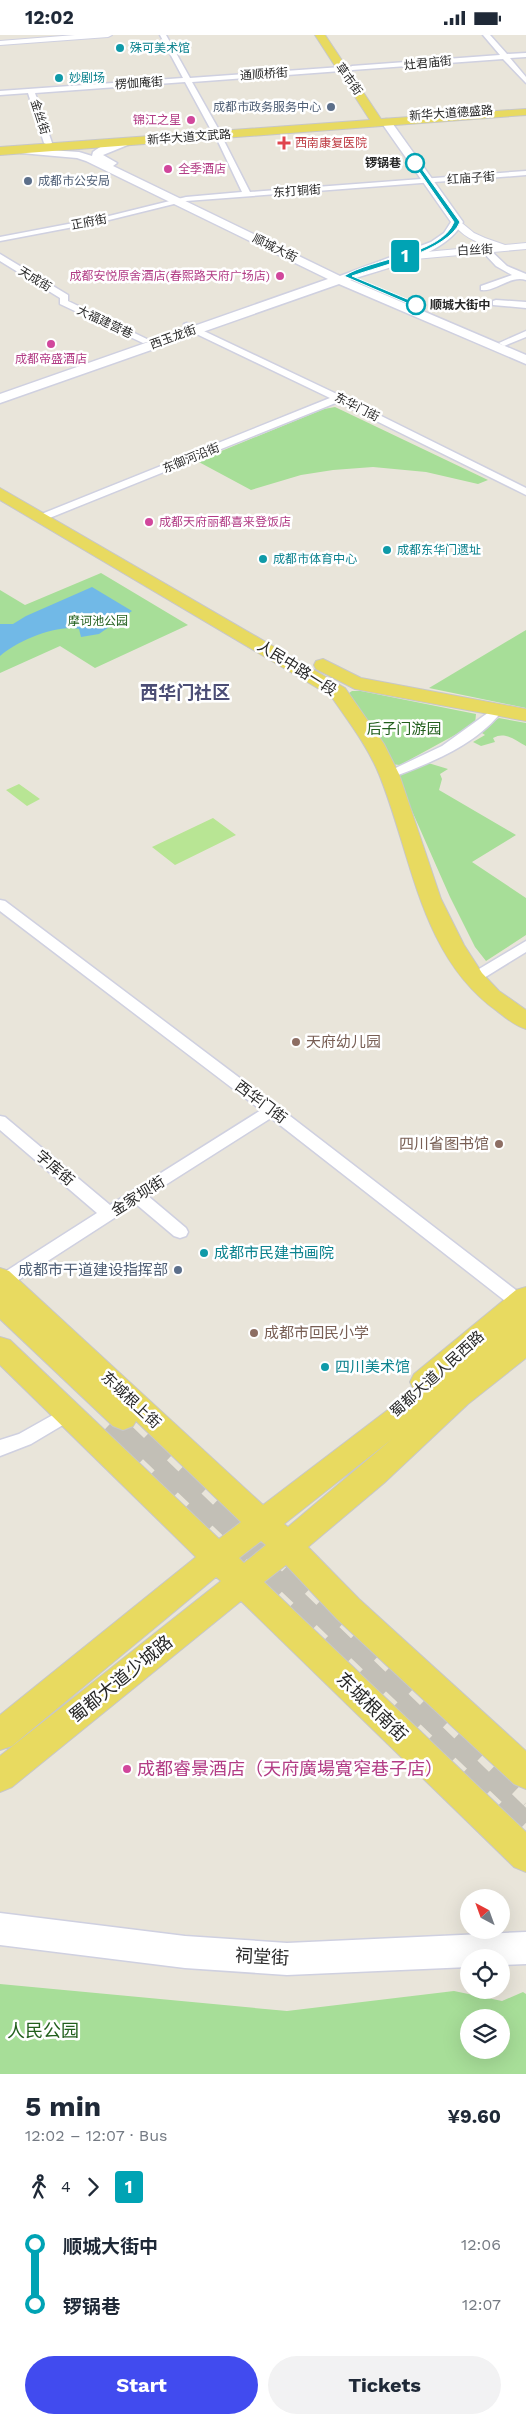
<!DOCTYPE html>
<meta charset="utf-8">
<style>
:root{--surface:#fff;--page:#f2f2f3;--text:#1f2937;--muted:#747a83;--accent:#414bef}
body{margin:0;font-family:"Work Sans","Noto Sans SC",sans-serif;background:var(--page);color:var(--text);height:100vh;display:flex;flex-direction:column;font-size:19px;white-space:nowrap}
*{box-sizing:border-box;margin:0}
p{font-size:16px;color:var(--muted)}
.icon{flex:none;width:28px;height:28px;fill:none;stroke:currentColor;stroke-width:2;stroke-linecap:round;stroke-linejoin:round}
.map{position:relative;height:2039px;overflow:hidden}
.details{display:flex;flex-direction:column;background:var(--surface);flex:1}
.details>*{flex:none}
.badge{padding:0 10px;border-radius:4px;font-size:18px;line-height:32px}
.needle{width:32px;rotate:319deg}
.fabs{position:absolute;left:460px;top:1854px;display:grid;gap:10px}
.fabs a{display:grid;place-items:center;width:50px;height:50px;border-radius:50%;background:var(--surface);box-shadow:0 5px 20px #0002;font-size:25px}
.map>.badge{position:absolute;translate:-50% -50%;box-shadow:0 0 0 2px #fff}
.legs{display:flex;align-items:center;gap:8px;height:55px;padding:0 25px;font-size:16px}
.legs p{margin-inline-start:auto}
.headline{display:flex;align-items:center;justify-content:space-between;height:85px;padding:0 25px}
h1{font-size:28px;font-weight:700;line-height:38px}
.cta{display:flex;gap:10px;margin-top:auto;padding:10px 25px}
.cta a{flex:1;height:58px;border-radius:30px;background:var(--accent);color:#fff;font-size:20px;font-weight:700;line-height:58px;text-align:center}
.cta a+a{background:var(--page);color:var(--text)}
ul{padding:0 25px;list-style:none}
li{display:flex;align-items:center;gap:18px;height:60px;font-size:19px}
li i{display:grid;place-items:center;width:8px;height:100%;margin:0 6px;background:currentColor}
li i::after{content:'';width:12px;height:12px;margin:-6px;border:4px solid;border-radius:50%;background:var(--surface)}
li p{margin-inline-start:auto}
li:first-child i{background:linear-gradient(#0000 50%,currentColor 0)}
li:last-child i{background:linear-gradient(currentColor 50%,#0000 0)}
.status{display:flex;justify-content:space-between;align-items:center;height:35px;padding:0 25px;background:var(--surface);direction:ltr}
.status svg{height:14px;fill:currentColor}
.map>svg:first-child{display:block}
</style>
<div class="status"><b>12:02</b><svg viewBox="0 0 49 12"><path d="M0 12V9h3v3zM5 12V6h3v6zM10 12V3h3v9zM15 12V0h3v12zM26 1h20v11H26zM47 4h2v5h-2z"/></svg></div>
<div class="map">
<svg width="526" height="2039" viewBox="0 0 526 2039">
<rect width="100%" height="100%" fill="#e9e5da"/>
<path fill="#a7de98" fill-rule="evenodd" d="M335 372 488 445 478 449 426 437 373 432 333 435 301 440 251 455 197 426 324 374Z
M101 538 188 590 95 633 60 611 0 638V555L25 570Z
M526 595V673L429 653Z
M352 656H361L476 679 475 689 400 730 390 729 349 658Z
M499 683 526 688V711C515 705 505 696 493 703L495 707 481 711 473 707 485 700 479 696Z
M425 727 448 734 440 739 442 744 439 755 516 800 472 827 526 863V900L486 926 475 912 450 862 397 742Z
M0 1949 287 1976 454 1956 502 1966 523 1957 526 1959V2039H0ZM469 1982H501V2015H469Z"/>
<path fill="#b8e594" d="M19 749 40 764 27 771 6 755Z
M213 783 236 800 175 830 152 812Z"/>
<path fill="#71b9e7" d="M92 552 132 576 99 599 81 602 79 594C58 589 17 606 0 621V589H13L26 581Z"/>
<g fill="none" stroke-linecap="round" stroke-linejoin="round">
<path stroke="#c2bfb6" stroke-width="26" stroke-dasharray="26 12" stroke-linecap="butt" d="M108 1391 121 1403"/>
<path stroke="#c2bfb6" stroke-width="32" stroke-dasharray="32 16" stroke-linecap="butt" d="M120 1402 526 1795
M144 1403 526 1768"/>
<g stroke="#cfd0e0" stroke-width="3">
<path id="minor" d="M160 0H166L190 43 341 32 344 34 341 36 192 47 219 95 215 97 211 95 185 47 35 58 52 108 48 110 44 108 28 58 0 60V56L183 43Z
M483 0H490L507 19 526 18V22L510 23 526 42V48L503 24 352 35 349 33 352 31 500 20Z
M214 98 221 100 250 157 526 136V140L186 166 105 186 0 206V202L105 182 186 162 242 157Z
M483 214H489L507 231 526 239V245C510 240 496 257 481 255V251L512 240 496 231 482 216Z
M0 219 68 260V266L151 306 143 308 60 269V263L0 226Z
M496 265 526 267V273L493 270V266Z
M187 288 341 361 526 453V460L338 367 47 484H39V480L330 363 184 293V289Z
M526 296V302L504 311 499 308Z
M496 672 502 676C477 709 431 728 393 742L389 743 383 739 442 711Z
M0 865 5 866 277 1071 525 1262V1272L519 1274 513 1272 271 1083 148 1161 186 1193 188 1197 186 1201 180 1203 174 1201 136 1169 9 1251 0 1252V1240L97 1178 0 1095V1081L5 1082 110 1170 261 1075 0 876Z
M526 906V917L479 946H469L467 943 469 940Z
M67 1372 73 1374 76 1379 73 1384 31 1409 0 1421V1405L19 1399Z"/>
</g>
<g stroke="#cfd0e0" stroke-width="2">
<path id="tertiary" d="M75 0H112L108 2 0 10V6Z
M457 184 474 198 485 203 505 210 526 208V214L404 225 399 222 404 219 491 211C474 207 462 201 452 187Z"/>
</g>
<g stroke="#cfd0e0" stroke-width="3">
<path id="secondary" d="M386 84 390 85 463 187C445 221 385 233 350 245L526 320V329L339 249 0 368V359L328 244 86 126 77 123 21 118 16 115 17 113 79 117 92 121 93 117C101 110 119 103 130 105V109L103 120 117 128 113 131 340 241 431 207 444 198 451 187 381 87Z
M0 1878 185 1901 287 1908 526 1897V1929L501 1930V1922H469V1932L287 1940 185 1933 0 1910Z"/>
</g>
<g stroke="#c7c7c7" stroke-width="2">
<path id="primary" d="M315 0H325L381 84 526 74V80L0 120V112L370 85Z
M0 453 345 653 384 709 399 739 441 864 464 910 482 938 499 956 526 975V994C515 991 506 983 497 976 420 921 412 820 379 739 367 710 348 686 331 661L0 465Z
M323 624 361 643 526 674V686L355 654 316 634 314 630 316 626Z
M0 1233 9 1236 263 1470 414 1355 410 1347 414 1339 516 1255 526 1252V1323L468 1369 384 1448 308 1512 359 1564 526 1716V1754L514 1749 337 1584 286 1530 264 1547 526 1797V1837L514 1832 241 1566 12 1752 0 1757V1721L221 1546 216 1542 12 1711 0 1715V1680L196 1522 0 1330V1302L10 1305 219 1504 241 1487 136 1386 133 1391 123 1395 113 1391 0 1284ZM392 1404 288 1492 284 1489ZM261 1506 266 1510 244 1528 239 1523Z"/>
</g>
<use href="#minor" fill="#fff" fill-rule="evenodd"/>
<use href="#tertiary" fill="#fff" fill-rule="evenodd"/>
<use href="#secondary" fill="#fff" fill-rule="evenodd"/>
<use href="#primary" fill="#e8da60" fill-rule="evenodd"/>
</g>
<path fill="#00a3b4" stroke="#fff" d="M417 127 460 187C448 216 380 231 352 241L419 269 416 272 344 241C372 223 441 220 454 187L413 128Z"/>
<g fill="#0f9aa8" stroke="#fff" stroke-width="2">
<circle cx="120" cy="13" r="5"/>
<circle cx="59" cy="43" r="5"/>
<circle cx="387" cy="515" r="5"/>
<circle cx="263" cy="524" r="5"/>
<circle cx="204" cy="1218" r="5"/>
<circle cx="325" cy="1332" r="5"/>
</g>
<g fill="#5c6f8a" stroke="#fff" stroke-width="2">
<circle cx="331" cy="72" r="5"/>
<circle cx="28" cy="146" r="5"/>
<circle cx="178" cy="1235" r="5"/>
</g>
<g fill="#d1479c" stroke="#fff" stroke-width="2">
<circle cx="191" cy="85" r="5"/>
<circle cx="168" cy="134" r="5"/>
<circle cx="280" cy="241" r="5"/>
<circle cx="51" cy="309" r="5"/>
<circle cx="149" cy="487" r="5"/>
<circle cx="127" cy="1734" r="5"/>
</g>
<path fill="#e0444e" stroke="#fff" stroke-width="2" d="M281.5 100.5h5v5h5v5h-5v5h-5v-5h-5v-5h5z"/>
<g fill="#fff" stroke="#00a3b4" stroke-width="2.5">
<circle cx="415" cy="128" r="9"/>
<circle cx="416" cy="270" r="9"/>
</g>
<g fill="#8d6e63" stroke="#fff" stroke-width="2">
<circle cx="296" cy="1007" r="5"/>
<circle cx="499" cy="1109" r="5"/>
<circle cx="254" cy="1298" r="5"/>
</g>
<g text-anchor="middle" stroke-width="5" stroke-linejoin="round" paint-order="stroke">
<g font-size="12" fill="#0d838f" stroke="#fff" text-anchor="start">
<text x="130" y="17">殊可美术馆</text>
<text x="69" y="47">妙剧场</text>
<text x="397" y="519">成都东华门遗址</text>
<text x="273" y="528">成都市体育中心</text>
</g>
<g font-size="12" fill="#282828" stroke="#fff">
<text transform="translate(428 28) rotate(-6)" y="4">灶君庙街</text>
<text transform="translate(264 39) rotate(-4)" y="4">通顺桥街</text>
<text transform="translate(349 44) rotate(54)" y="4">草市街</text>
<text transform="translate(139 48) rotate(-4)" y="4">楞伽庵街</text>
<text transform="translate(451 78) rotate(-4)" y="4">新华大道德盛路</text>
<text transform="translate(40 82) rotate(72)" y="4">金丝街</text>
<text transform="translate(189 102) rotate(-4)" y="4">新华大道文武路</text>
<text transform="translate(471 143) rotate(-4)" y="4">红庙子街</text>
<text transform="translate(297 156) rotate(-4)" y="4">东打铜街</text>
<text transform="translate(89 187) rotate(-11)" y="4">正府街</text>
<text transform="translate(275 213) rotate(26)" y="4">顺城大街</text>
<text transform="translate(475 215) rotate(-3)" y="4">白丝街</text>
<text transform="translate(35 244) rotate(31)" y="4">天成街</text>
<text transform="translate(105 287) rotate(25)" y="4">大福建营巷</text>
<text transform="translate(173 302) rotate(-20)" y="4">西玉龙街</text>
<text transform="translate(357 372) rotate(27)" y="4">东华门街</text>
<text transform="translate(191 423) rotate(-22)" y="4">东御河沿街</text>
</g>
<g font-size="12" fill="#4e5e75" stroke="#fff" text-anchor="end">
<text x="321" y="76">成都市政务服务中心</text>
<text x="38" y="150" text-anchor="start">成都市公安局</text>
</g>
<g font-size="12" fill="#b23c85" stroke="#fff" text-anchor="end">
<text x="181" y="89">锦江之星</text>
<text x="178" y="138" text-anchor="start">全季酒店</text>
<text x="270" y="245">成都安悦原舍酒店(春熙路天府广场店)</text>
<text x="51" y="328" text-anchor="middle">成都帝盛酒店</text>
<text x="159" y="491" text-anchor="start">成都天府丽都喜来登饭店</text>
</g>
<g font-size="12" fill="#be3a42" stroke="#fff" text-anchor="start">
<text x="295" y="112">西南康复医院</text>
</g>
<g font-size="12" font-weight="bold" fill="#282828" stroke="#fff" text-anchor="end">
<text x="401" y="132">锣锅巷</text>
<text x="430" y="274" text-anchor="start">顺城大街中</text>
</g>
<g font-size="12" fill="#225f1d" stroke="#fff">
<text x="98" y="590">摩诃池公园</text>
</g>
<g font-size="15" fill="#282828" stroke="#fff">
<text transform="translate(297 633) rotate(32)" y="5">人民中路一段</text>
<text transform="translate(261 1067) rotate(37)" y="5">西华门街</text>
<text transform="translate(55 1133) rotate(40)" y="5">字库街</text>
<text transform="translate(138 1161) rotate(-32)" y="5">金家坝街</text>
<text transform="translate(437 1339) rotate(-42)" y="5">蜀都大道人民西路</text>
<text transform="translate(131 1365) rotate(43)" y="5">东城根上街</text>
</g>
<g font-size="15" fill="#225f1d" stroke="#fff">
<text x="404" y="699">后子门游园</text>
</g>
<g font-size="15" fill="#785e54" stroke="#fff" text-anchor="start">
<text x="306" y="1012">天府幼儿园</text>
<text x="489" y="1114" text-anchor="end">四川省图书馆</text>
<text x="264" y="1303">成都市回民小学</text>
</g>
<g font-size="15" fill="#0d838f" stroke="#fff" text-anchor="start">
<text x="214" y="1223">成都市民建书画院</text>
<text x="335" y="1337">四川美术馆</text>
</g>
<g font-size="15" fill="#4e5e75" stroke="#fff" text-anchor="end">
<text x="168" y="1240">成都市干道建设指挥部</text>
</g>
<g font-size="18" font-weight="bold" fill="#4b4d75" stroke="#fff">
<text x="185" y="664">西华门社区</text>
</g>
<g font-size="18" fill="#282828" stroke="#fff">
<text transform="translate(121 1644) rotate(-39)" y="6">蜀都大道少城路</text>
<text transform="translate(372 1672) rotate(44)" y="6">东城根南街</text>
<text transform="translate(262 1922) rotate(3)" y="6">祠堂街</text>
</g>
<g font-size="18" fill="#b23c85" stroke="#fff" text-anchor="start">
<text x="137" y="1740">成都睿景酒店（天府廣場寬窄巷子店）</text>
</g>
<g font-size="18" fill="#225f1d" stroke="#fff">
<text x="43" y="2002">人民公园</text>
</g>
</g>
</svg>
<div class="fabs">
<a><svg class="needle" viewBox="-14 -14 28 28"><path d="M0-13l5 13h-10z" fill="#e53935"/><path d="M0 13l5-13h-10z" fill="#747a83"/></svg></a>
<a><svg class="icon" aria-label="locate" viewBox="0 0 24 24"><circle cx="12" cy="12" r="6"/><path d="M12 2v4M12 18v4M2 12h4M18 12h4"/></svg></a>
<a><svg class="icon" aria-label="layers" viewBox="0 0 24 24"><path d="M12 4l9 5-9 5-9-5zM3 14l9 5 9-5"/></svg></a>
</div>
<b class="badge" style="left:405px;top:221px;background:#00a3b4;color:#fff">1</b>
</div>
<section class="details">
<div class="headline"><div><h1>5 min</h1><p>12:02 – 12:07 · Bus</p></div><b>¥9.60</b></div>
<div class="legs"><svg class="icon" aria-label="walk" viewBox="0 0 24 24"><circle cx="13" cy="4" r="2"/><path d="M13 8l-2 6 4 7M11 14l-3 7M7 12l3-4h3l4 4"/></svg>4<svg class="icon" aria-label="forward" viewBox="0 0 24 24"><path d="M9 5l7 7-7 7"/></svg><b class="badge" style="background:#00a3b4;color:#fff">1</b></div>
<ul>
<li><i style="color:#00a3b4"></i><b>顺城大街中</b><p>12:06</p></li>
<li><i style="color:#00a3b4"></i><b>锣锅巷</b><p>12:07</p></li>
</ul>
<div class="cta"><a>Start</a><a>Tickets</a></div>
</section>
